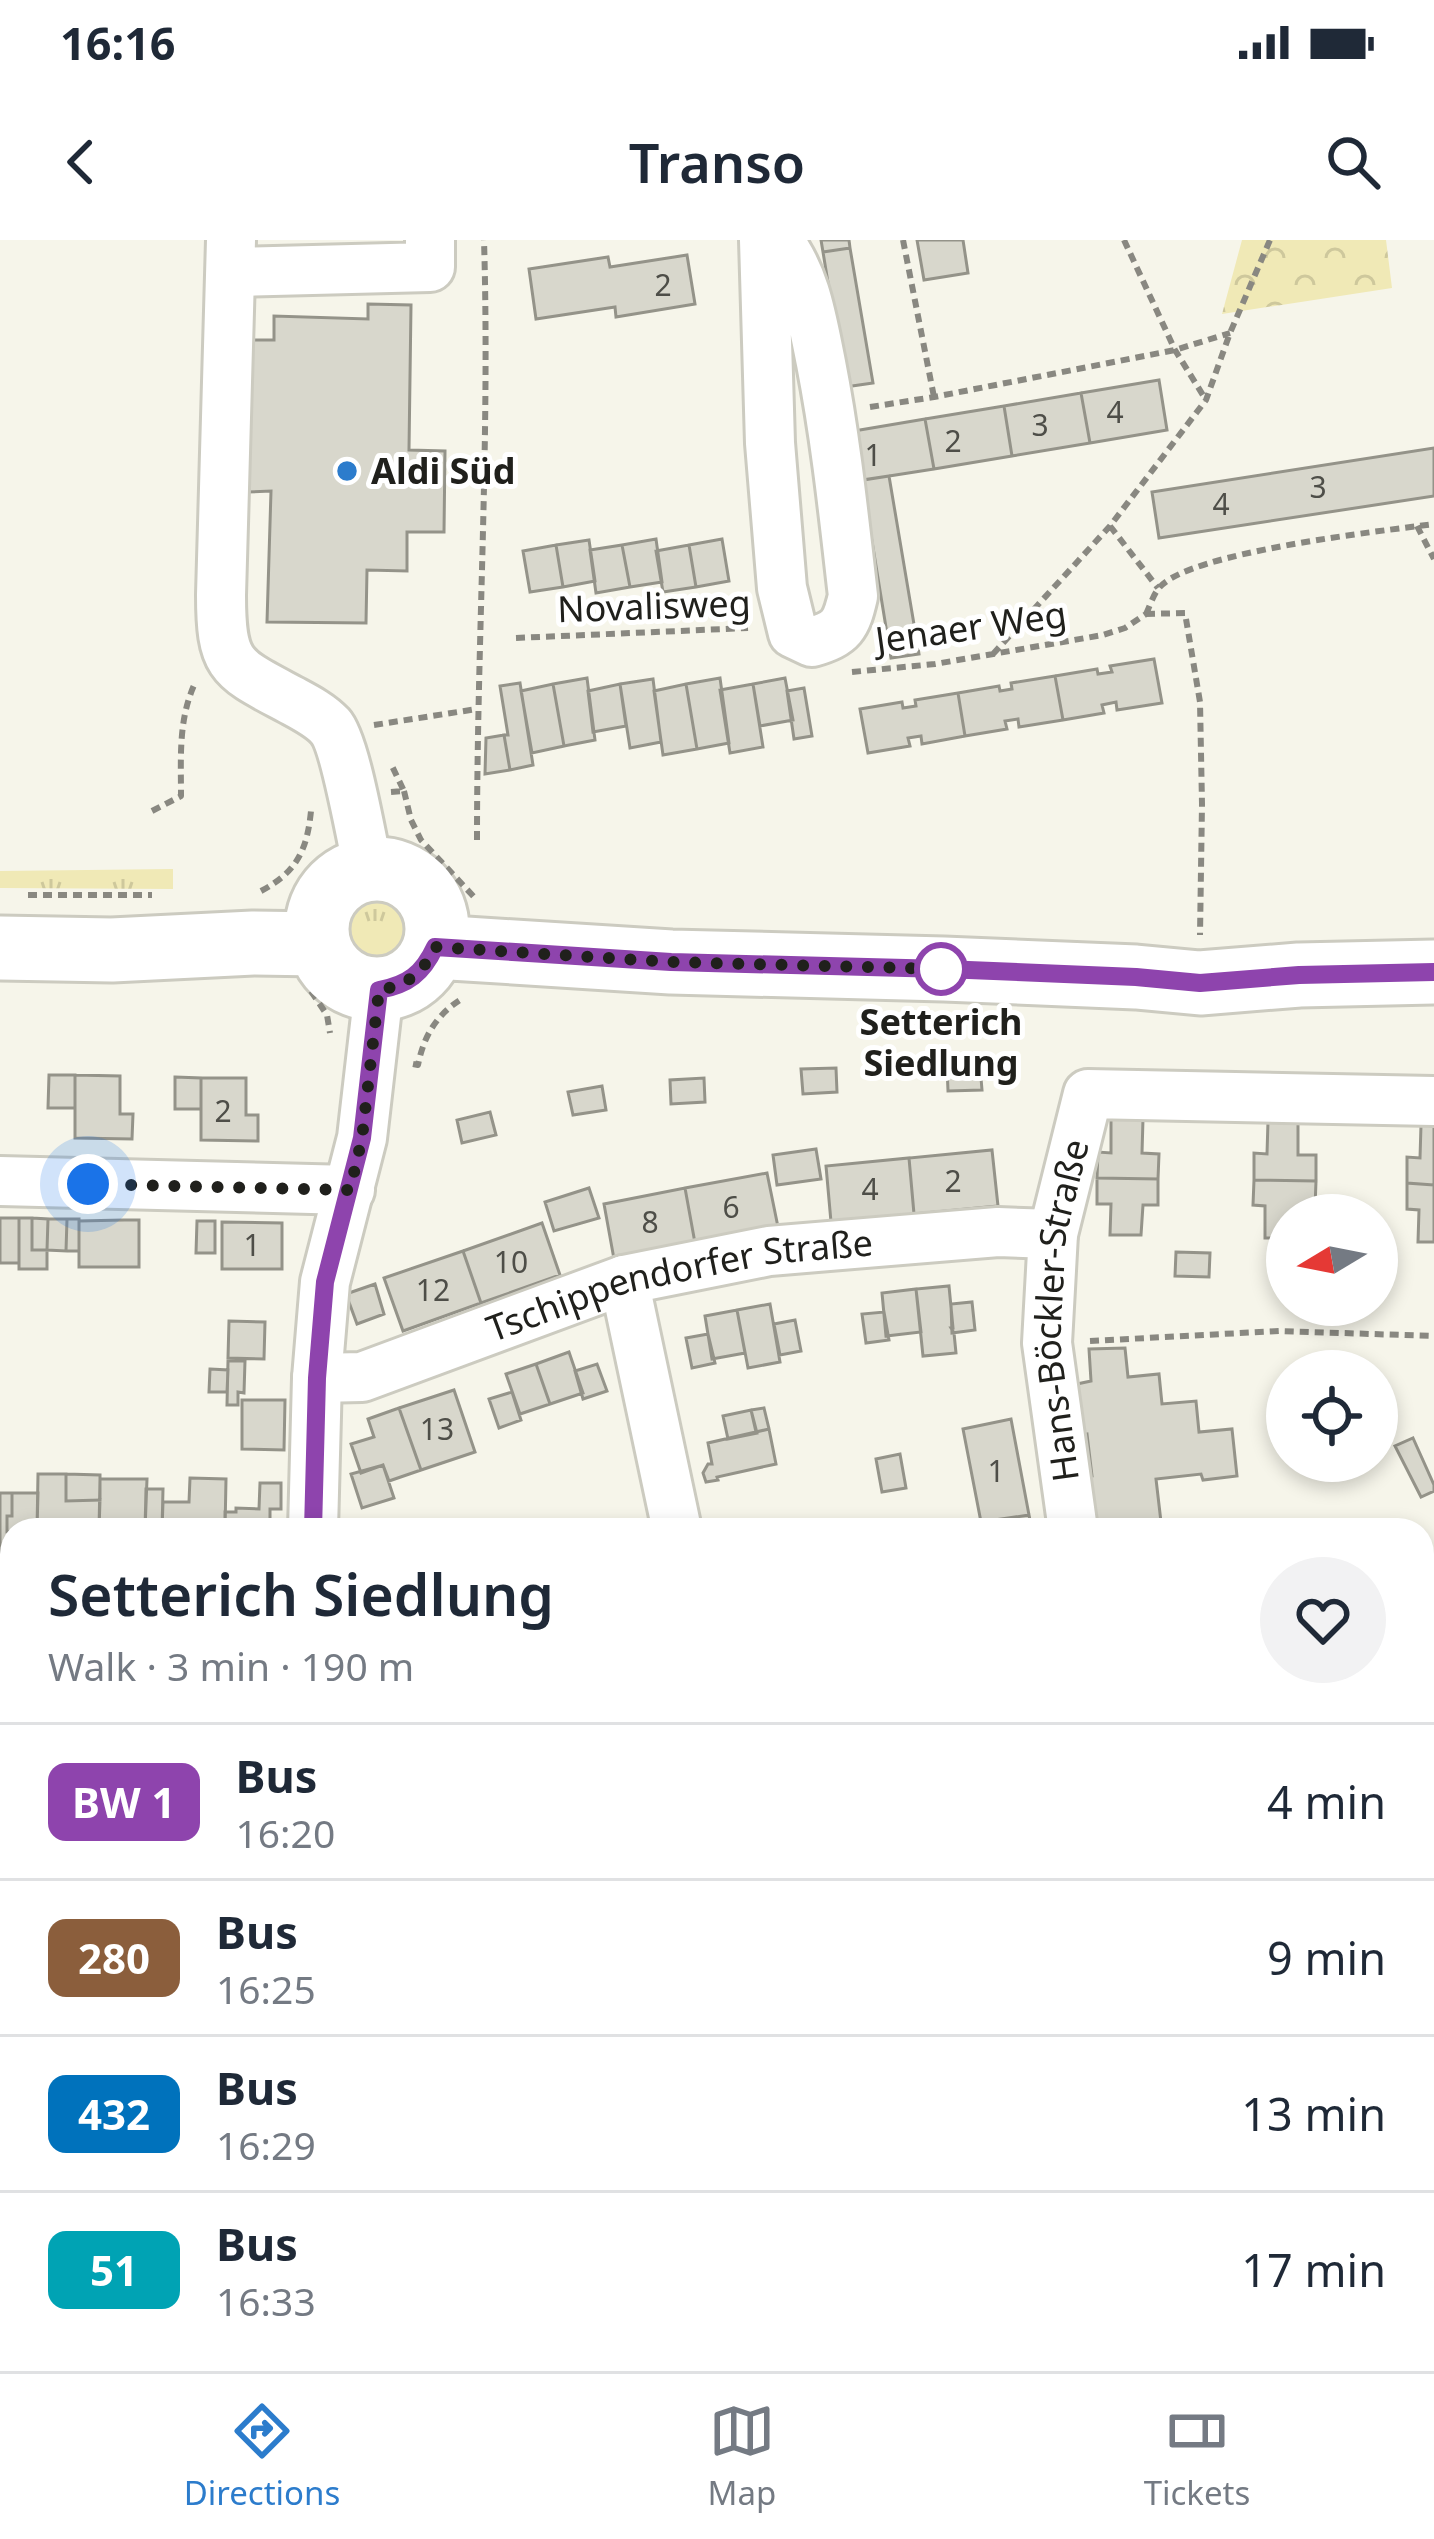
<!DOCTYPE html>
<meta charset="utf-8">
<style>
:root{--surface:#fff;--page:#f2f2f3;--text:#1f2937;--muted:#747a83;--line:#e0e1e3;--accent:#2c7ccc}
body{margin:0;font-family:"Noto Sans",sans-serif;background:var(--page);color:var(--text);height:100vh;display:flex;flex-direction:column;font-size:45px;white-space:nowrap}
*{box-sizing:border-box;margin:0}
p{font-size:39px;color:var(--muted)}
.icon{flex:none;width:66px;height:66px;fill:none;stroke:currentColor;stroke-width:2;stroke-linecap:round;stroke-linejoin:round}
.map{position:relative;flex:1;overflow:hidden}
.drawer{position:absolute;left:0px;top:1278px;width:1434px;height:855px;display:flex;flex-direction:column;background:var(--surface);border-radius:36px 36px 0 0;box-shadow:0 6px 18px #0003}
.drawer>*{flex:none}
.badge{padding:0 24px;border-radius:18px;font-size:42px;line-height:78px}
.needle{width:78px;rotate:260deg}
.fabs{position:absolute;left:1266px;top:954px;display:grid;gap:24px}
.fabs a{display:grid;place-items:center;width:132px;height:132px;border-radius:50%;background:var(--surface);box-shadow:0 6px 18px #0003;font-size:60px}
.you{position:absolute;width:60px;height:60px;margin:-30px;border:9px solid #fff;border-radius:50%;background:#1a73e8;box-shadow:0 0 0 18px #1a73e833}
.map>.badge{position:absolute;translate:-50% -50%;box-shadow:0 0 0 6px #fff}
.round{display:grid;place-items:center;flex:none;width:126px;height:126px;border-radius:63px;background:var(--page)}
.overview{display:flex;align-items:center;justify-content:space-between;height:204px;padding:0 48px}
h1{font-size:57px;font-weight:600;line-height:90px}
ul{padding:0;list-style:none}
li{display:flex;align-items:center;gap:36px;height:156px;padding:0 48px;border-top:3px solid var(--line)}
li div{flex:1}
li b{display:block;font-size:45px}
li em{font-style:normal}
li .badge{min-width:132px;font-weight:700;text-align:center}
.status{display:flex;justify-content:space-between;align-items:center;height:84px;padding:0 60px;background:var(--surface);direction:ltr}
.status svg{height:33px;fill:currentColor}
header{display:flex;justify-content:space-between;align-items:center;height:156px;padding:0 48px;background:var(--surface);font-size:54px;font-weight:600}
.tabs{display:flex;justify-content:space-around;align-items:center;height:168px;border-top:3px solid var(--line);background:var(--surface);font-size:33px;color:var(--muted)}
.tabs a{display:grid;justify-items:center;gap:6px}
.tabs .current{color:var(--accent)}
.map>svg:first-child{display:block}
</style>
<div class="status"><b>16:16</b><svg viewBox="0 0 49 12"><path d="M0 12V9h3v3zM5 12V6h3v6zM10 12V3h3v9zM15 12V0h3v12zM26 1h20v11H26zM47 4h2v5h-2z"/></svg></div>
<header><svg class="icon" aria-label="back" viewBox="0 0 24 24"><path d="M15 5l-7 7 7 7"/></svg>Transo<svg class="icon" aria-label="search" viewBox="0 0 24 24"><circle cx="10" cy="10" r="6"/><path d="M15 15l6 6"/></svg></header>
<div class="map">
<svg width="1434" height="2131" viewBox="0 0 1434 2131">
<defs>
<pattern id="grass-tufts" width="24" height="20" patternUnits="userSpaceOnUse" patternTransform="scale(3)"><rect width="24" height="20" fill="#f0e9b6"/><path d="M3 7l-1-3M5 7V3M7 7l1-3M15 17l-1-3M17 17v-4M19 17l1-3" fill="none" stroke="#cec89c"/></pattern>
<pattern id="park-crowns" width="20" height="18" patternUnits="userSpaceOnUse" patternTransform="scale(3)"><rect width="20" height="18" fill="#f0e9b6"/><path d="M2 6a3 3 0 1 1 6 0M12 15a3 3 0 1 1 6 0" fill="none" stroke="#cec89c"/></pattern>
</defs>
<rect width="100%" height="100%" fill="#f6f5ea"/>
<path fill="url(#grass-tufts)" d="M173 629V649L0 648V631Z
M336 689a40 40 0 1 1 80 0a40 40 0 1 1-80 0Z"/>
<path fill="url(#park-crowns)" d="M1242 0H1386L1392 48 1222 74Z"/>
<path fill="#d8d7cc" stroke="#949389" stroke-width="3" d="M821 0H849L850 8 823 12Z
M917 0H963L968 33 924 40Z
M850 8 873 143 845 147 823 12Z
M687 15 695 64 616 77 615 67 536 79 529 29 608 17 610 27Z
M368 64 411 65 409 210 445 211 444 292H407V331L367 330 366 383 267 382 271 251 248 252 252 100H274V76L368 79Z
M1159 140 1167 190 1090 203 1081 153Z
M1081 153 1090 203 1012 216 1004 166Z
M1004 166 1012 216 934 229 925 179Z
M925 179 934 229 857 241 848 192Z
M1434 208V256L1159 298 1152 252Z
M889 236 919 414 891 418 862 240Z
M656 299 662 342 630 347 622 305Z
M722 299 729 341 696 347 689 305Z
M589 300 595 341 563 347 556 305Z
M556 305 563 347 530 352 523 311Z
M622 305 630 347 596 353 590 310Z
M689 305 696 347 663 352 656 311Z
M1154 419 1162 463 1117 470 1116 462 1102 465 1104 473 1063 480 1055 436 1097 429 1098 434 1112 432 1110 426Z
M1055 436 1063 480 1019 487 1018 479 1005 481 1007 489 965 496 958 453 999 446 1000 451 1012 449 1011 443Z
M587 438 595 500 564 506 553 444Z
M720 438 729 503 697 509 686 444Z
M785 438 793 480 760 486 753 444Z
M653 439 661 502 630 508 620 444Z
M520 443 533 525 510 530 504 495H508L500 446Z
M553 444 564 506 532 513 521 451Z
M620 444 626 486 593 492 588 451Z
M686 444 697 509 663 515 654 451Z
M753 444 763 507 730 513 720 450Z
M804 448 812 496 794 499 787 451Z
M958 453 965 496 922 504 921 496 908 498 910 506 868 513 860 469 902 462 903 468 916 466 915 460Z
M504 495 510 530 485 534 486 498Z
M980 826 982 850 948 851 947 827Z
M836 828 837 852 803 854 801 829Z
M49 835H75V868H48Z
M75 835 120 836V874H133L132 899 75 898Z
M175 837 201 838V869H175Z
M201 838H246V875H258V901L201 900Z
M704 838 705 862 671 864 670 840Z
M602 846 606 870 573 875 568 852Z
M490 872 496 895 462 903 457 880Z
M1111 878 1143 879 1142 913 1159 914 1158 939 1097 938 1098 912 1111 913Z
M1268 881 1298 882V915H1316V941L1254 940V913L1267 914Z
M1421 885 1434 886V945L1407 943V917L1420 918Z
M816 909 821 939 777 945 773 915Z
M992 910 998 966 914 974 909 918Z
M909 918 914 974 831 982 826 926Z
M767 933 778 987 695 1003 685 948Z
M1097 938 1158 939V965H1143L1141 995H1110L1111 964H1097Z
M1254 940 1316 941 1315 968 1299 967V975H1287V998H1265V966L1253 965Z
M1407 943 1434 945V1002H1418L1419 970 1407 969Z
M589 948 599 978 554 991 545 962Z
M685 948 695 1003 614 1019 604 964Z
M0 978H19V1023H0Z
M19 978H32V1010H47V1029H19Z
M32 978 48 979 47 1010H32Z
M48 979H67L66 1011 47 1010Z
M67 979H79V1011H66Z
M124 980H139V1027H79V981Z
M197 981H215V1013H196Z
M222 982 282 983V1029H222Z
M542 983 560 1035 481 1063 463 1011Z
M463 1011 481 1063 403 1091 384 1038Z
M1176 1012 1210 1013 1209 1037 1175 1036Z
M375 1044 384 1074 357 1084 346 1054Z
M949 1046 953 1088H951L954 1093 956 1113 923 1116 916 1049Z
M916 1049 921 1092 886 1096 882 1053Z
M972 1062 975 1090 952 1093 951 1064Z
M770 1064 780 1122 748 1128 737 1070Z
M737 1070 745 1113 712 1119 705 1076Z
M884 1072 889 1100 866 1103 862 1074Z
M795 1080 801 1111 780 1115 774 1084Z
M229 1081 265 1082 264 1119 228 1118Z
M708 1094 715 1123 692 1128 686 1098Z
M1125 1108 1128 1137 1159 1134 1162 1164 1196 1161 1199 1192 1232 1189 1237 1236 1203 1240 1201 1234 1156 1239 1161 1282 1090 1288 1084 1237 1092 1236 1087 1194 1082 1195 1077 1144 1091 1141 1089 1109Z
M569 1112 583 1153 550 1164 536 1124Z
M228 1121H245L244 1153 238 1152V1165H227Z
M536 1124 550 1164 520 1174 506 1134Z
M597 1124 607 1151 583 1159 575 1131Z
M210 1129 228 1130 227 1152H209Z
M454 1150 475 1212 421 1230 399 1168Z
M512 1152 521 1180 499 1188 489 1159Z
M242 1160H285L284 1210 242 1209Z
M399 1168 421 1230 389 1241 383 1225 361 1233 351 1204 374 1197 368 1179Z
M764 1168 769 1189 756 1192 751 1170Z
M751 1170 757 1193 728 1199 723 1176Z
M1011 1179 1029 1275 981 1282 963 1189Z
M769 1189 776 1224 717 1237 718 1240 706 1242 703 1233 708 1224H712L708 1203Z
M1413 1198 1434 1245V1251L1421 1257 1395 1206Z
M900 1214 906 1248 882 1252 876 1219Z
M383 1225 394 1258 362 1268 351 1234Z
M38 1234H66V1261L100 1260 99 1290H37Z
M66 1234 100 1235V1260L66 1261Z
M190 1238 226 1239 225 1290H162L163 1262H189Z
M100 1239H147L145 1290H99Z
M260 1243H281V1269H270V1290H225V1272H236V1268L259 1269Z
M146 1249H163L162 1290H145Z
M0 1253H12V1276H7V1292H12V1315H7V1318H0Z
M12 1253H38L37 1290 7 1292V1276H12Z
M1029 1275 1032 1290H982L981 1282Z
M1434 1316V1351L1426 1354 1422 1345V1322Z
M0 1397H12V1472H0Z
M1426 1511 1431 1521 1434 1520V1554L1422 1558V1512Z
M0 1688H12V1775H0Z
M1431 1785 1434 1808 1422 1811V1787Z
M9 1798H12V1839L10 1837H0V1811H9Z
M1434 1888V1945L1422 1949V1892Z
M0 1988H12V2121H25V2131H0Z
M1434 2096V2131H1425L1422 2098Z
M91 2121H124V2131H91Z
M219 2121H264V2131H218Z
M1311 2121H1338L1339 2127 1371 2121 1373 2131H1313Z"/>
<g fill="none" stroke-linecap="round" stroke-linejoin="round">
<g stroke="#cccbc0" stroke-width="54">
<g id="minor">
<path d="M231 0 221 355C221 427 231 428 291 460 304 467 320 475 330 486 345 502 362 602 368 629"/>
<path d="M764 0 770 203 782 348 793 393 812 402C842 393 846 386 853 356 844 278 836 200 821 123 812 79 806 36 778 0"/>
<path d="M231 32 430 27V0"/>
<path d="M0 941 350 950"/>
<path d="M624 1040 677 1290"/>
<path id="s1" d="M317 1138 362 1137 624 1040 769 1011 998 992 1053 994"/>
<path d="M313 1290 317 1138 325 1042 362 898 379 750"/>
<path id="s2" d="M1073 1290 1047 1103 1053 994 1088 854 1434 861"/>
<path d="M0 1352H12"/>
<path d="M1422 1426 1434 1420"/>
<path d="M1422 1960 1434 1956"/>
<path d="M1422 2070 1434 2068"/>
<path d="M302 2121V2131"/>
<path d="M58 2131V2121"/>
<path d="M1058 2131 1139 2121"/>
</g>
</g>
<g stroke="#cccbc0" stroke-width="69">
<path id="major" d="M317 689a60 60 0 1 1 120 0a60 60 0 1 1-120 0Z
M435 707 671 722 944 729 1136 737 1200 743 1299 735 1434 732
M0 708 112 710 253 703 319 704"/>
</g>
<path stroke="#898881" stroke-width="6" stroke-dasharray="9 6" stroke-linecap="butt" d="M903 0 934 157
M1124 0 1175 110 1206 160
M870 167 934 157 1175 110 1230 93
M1110 286 1158 348
M1417 286 1434 319
M1146 374 1185 373 1200 462 1202 564 1200 695
M1146 374C1150 366 1153 355 1159 348 1188 312 1382 291 1434 284
M516 398 748 388
M993 414 1110 286 1206 160 1230 93 1270 0
M852 432 935 424 1103 395 1125 388 1146 374
M374 485 477 469
M404 551 411 580 421 600 476 659
M391 552 404 551 392 526
M152 571 181 556C181 517 178 478 196 441
M477 600C477 400 490 200 484 0
M261 651C297 632 307 610 311 571
M28 655H152
M311 751 327 775 330 793
M413 824 418 825C424 795 437 774 463 758
M1090 1101 1279 1091 1434 1096
M1422 1712 1434 1708"/>
<use href="#minor" stroke="#fff" stroke-width="48"/>
<use href="#major" stroke="#fff" stroke-width="63"/>
</g>
<g fill="none" stroke-linecap="round" stroke-linejoin="round">
<g stroke="#fff" stroke-width="27">
<path id="line" d="M313 1290 317 1138 325 1042 362 898 379 750C408 745 423 733 435 707L671 722 944 729 1136 737 1200 743 1299 735 1434 732"/>
</g>
<use href="#line" stroke="#8e44ad" stroke-width="18"/>
<path stroke="#20201c" stroke-width="12" stroke-dasharray="0 21.6" d="M88 944 350 950 362 898 379 750C408 745 423 733 435 707L671 722 944 729H941"/>
</g>
<circle fill="#2c7ccc" stroke="#fff" stroke-width="4.5" cx="347" cy="231" r="12"/>
<circle fill="#fff" stroke="#8e44ad" stroke-width="6" cx="941" cy="729" r="24"/>
<g text-anchor="middle" stroke-width="10" stroke-linejoin="round" paint-order="stroke">
<g font-size="30" fill="#4e4e48">
<text x="663" y="56">2</text>
<text x="1115" y="183">4</text>
<text x="1040" y="196">3</text>
<text x="953" y="212">2</text>
<text x="873" y="226">1</text>
<text x="1318" y="258">3</text>
<text x="1221" y="275">4</text>
<text x="223" y="882">2</text>
<text x="953" y="952">2</text>
<text x="870" y="960">4</text>
<text x="731" y="978">6</text>
<text x="650" y="993">8</text>
<text x="252" y="1016">1</text>
<text x="511" y="1033">10</text>
<text x="433" y="1061">12</text>
<text x="437" y="1200">13</text>
<text x="996" y="1242">1</text>
</g>
<g font-size="36" font-weight="bold" fill="#20201c" stroke="#fff" text-anchor="start">
<text x="371" y="244">Aldi Süd</text>
</g>
<g font-size="36" fill="#20201c" stroke="#fff">
<text transform="translate(654 366) rotate(-2)" y="13">Novalisweg</text>
<text transform="translate(971 387) rotate(-8)" y="13">Jenaer Weg</text>
<text dy="13" stroke="none"><textPath href="#s1" startOffset="378">Tschippendorfer Straße</textPath></text>
<text dy="13" stroke="none"><textPath href="#s2" startOffset="222">Hans-Böckler-Straße</textPath></text>
</g>
<g font-size="36" font-weight="bold" fill="#20201c" stroke="#fff">
<text x="941" y="795">Setterich<tspan x="941" dy="41">Siedlung</tspan></text>
</g>
</g>
</svg>
<div class="fabs">
<a><svg class="needle" viewBox="-14 -14 28 28"><path d="M0-13l5 13h-10z" fill="#e53935"/><path d="M0 13l5-13h-10z" fill="#747a83"/></svg></a>
<a><svg class="icon" aria-label="locate" viewBox="0 0 24 24"><circle cx="12" cy="12" r="6"/><path d="M12 2v4M12 18v4M2 12h4M18 12h4"/></svg></a>
</div>
<div class="you" style="left:88px;top:944px"></div>
<section class="drawer">
<div class="overview"><div><h1>Setterich Siedlung</h1><p>Walk · 3 min · 190 m</p></div><a class="round"><svg class="icon" aria-label="heart" viewBox="0 0 24 24"><path d="M12 20l-8-8c-3-5 5-10 8-4 3-6 11-1 8 4z"/></svg></a></div>
<ul>
<li><span class="badge" style="background:#8e44ad;color:#fff">BW 1</span><div><b>Bus</b><p>16:20</p></div><em>4 min</em></li>
<li><span class="badge" style="background:#8b5e3c;color:#fff">280</span><div><b>Bus</b><p>16:25</p></div><em>9 min</em></li>
<li><span class="badge" style="background:#0072bc;color:#fff">432</span><div><b>Bus</b><p>16:29</p></div><em>13 min</em></li>
<li><span class="badge" style="background:#00a3b4;color:#fff">51</span><div><b>Bus</b><p>16:33</p></div><em>17 min</em></li>
</ul>
</section>
</div>
<nav class="tabs">
<a class="current"><svg class="icon" aria-label="directions" viewBox="0 0 24 24"><path d="M12 3l9 9-9 9-9-9zM9 14v-3h6M13 9l2 2-2 2"/></svg>Directions</a>
<a><svg class="icon" aria-label="map" viewBox="0 0 24 24"><path d="M3 6l6-2 6 2 6-2v14l-6 2-6-2-6 2zM9 4v14M15 6v14"/></svg>Map</a>
<a><svg class="icon" aria-label="tickets" viewBox="0 0 24 24"><path d="M3 7h18v10H3zM15 7v10"/></svg>Tickets</a>
</nav>
